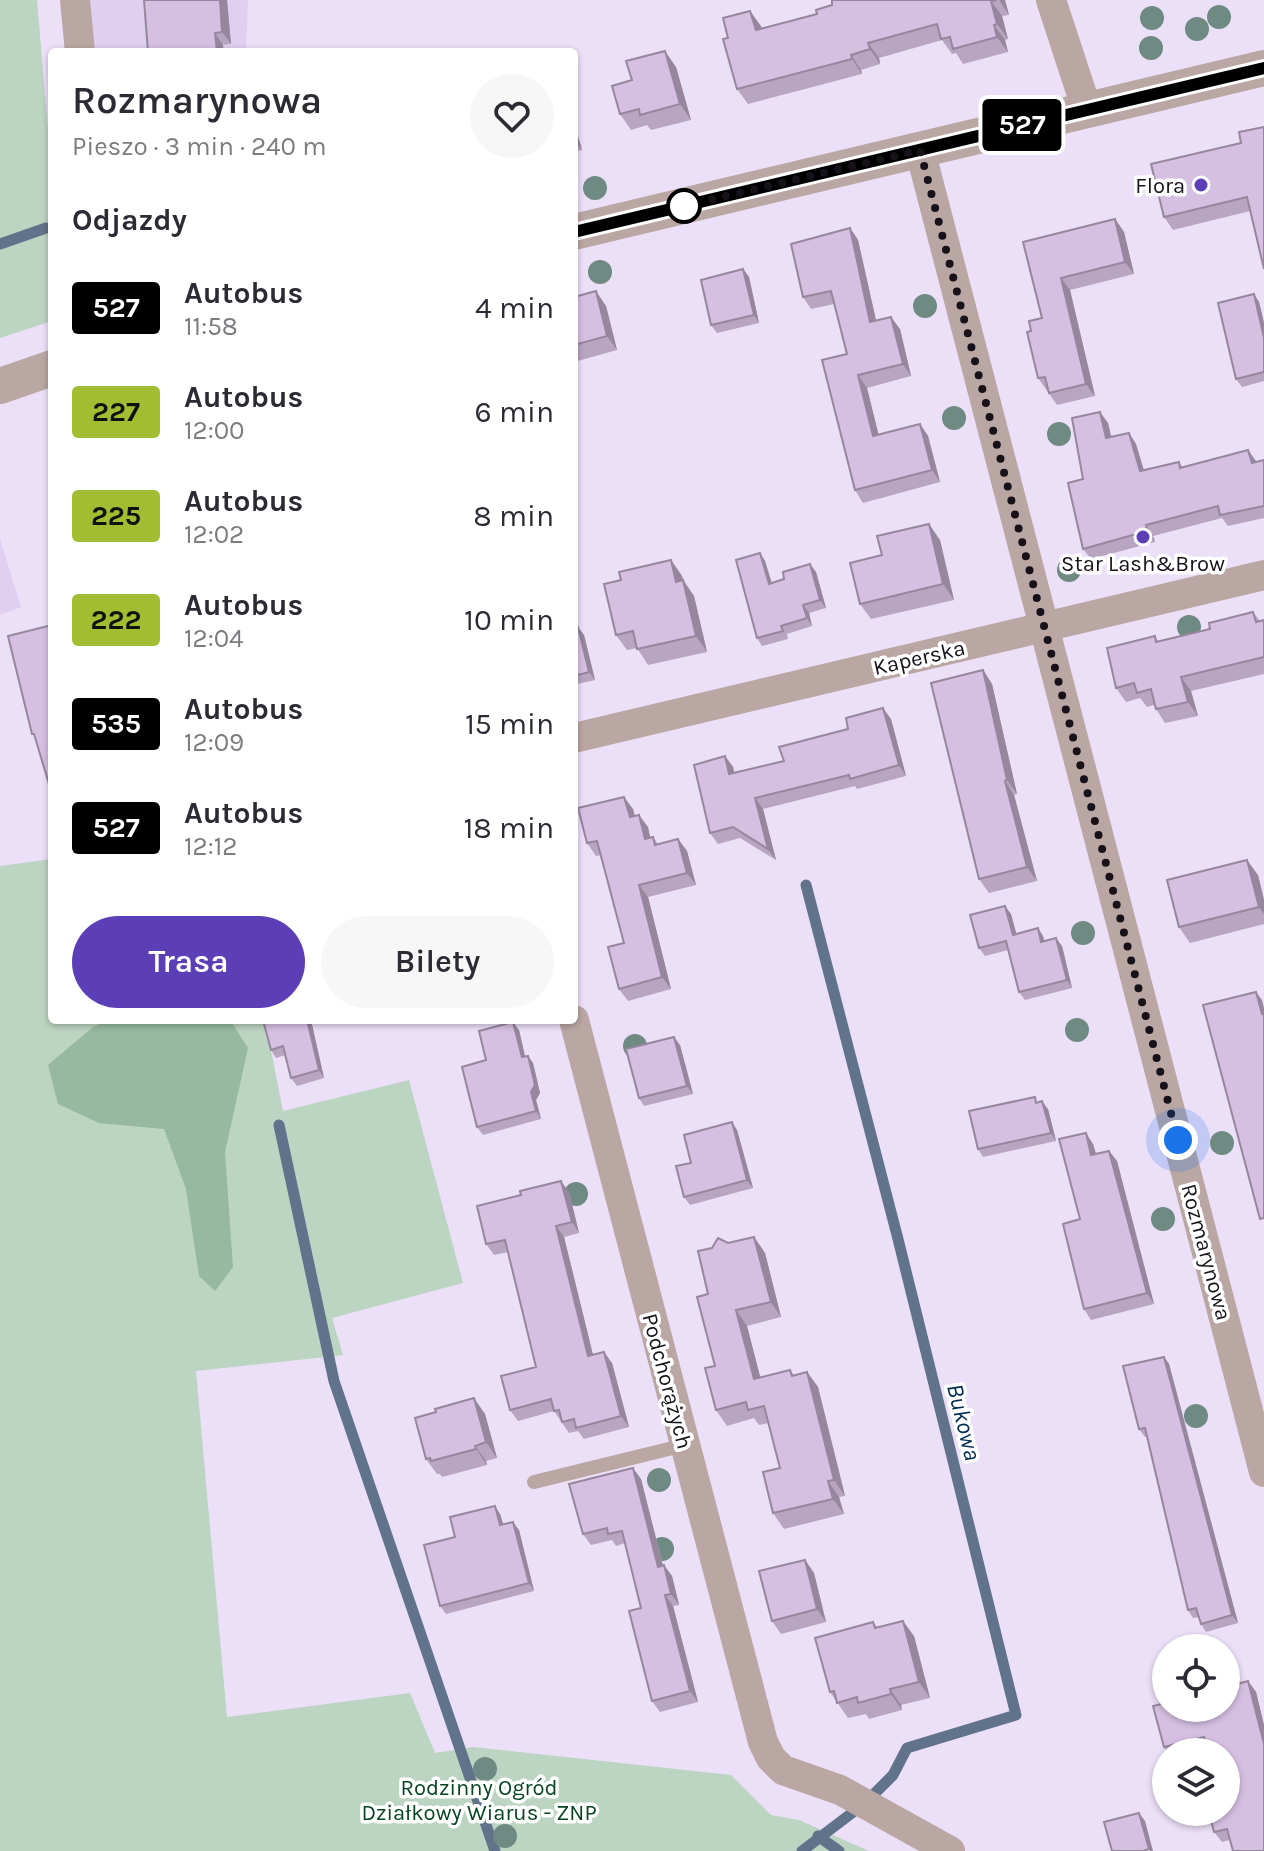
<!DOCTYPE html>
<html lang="pl">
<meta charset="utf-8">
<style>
:root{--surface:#fff;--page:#f7f7f7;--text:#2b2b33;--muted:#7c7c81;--accent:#5c3fb7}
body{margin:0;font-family:Karla,sans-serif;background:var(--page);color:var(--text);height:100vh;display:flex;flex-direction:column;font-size:30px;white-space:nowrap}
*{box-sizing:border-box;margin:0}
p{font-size:26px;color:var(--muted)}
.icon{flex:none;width:44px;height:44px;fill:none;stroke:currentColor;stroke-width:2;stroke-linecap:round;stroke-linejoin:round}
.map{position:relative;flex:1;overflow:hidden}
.drawer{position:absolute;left:48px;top:48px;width:530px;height:976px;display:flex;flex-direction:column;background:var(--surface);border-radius:8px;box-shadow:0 2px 6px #0004}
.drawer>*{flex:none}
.badge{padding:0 16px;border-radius:6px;font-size:28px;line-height:52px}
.buttons{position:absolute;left:1152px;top:1634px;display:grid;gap:16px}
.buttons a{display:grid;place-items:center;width:88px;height:88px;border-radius:50%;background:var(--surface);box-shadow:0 2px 6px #0004;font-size:40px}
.you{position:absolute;width:40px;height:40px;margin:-20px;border:6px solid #fff;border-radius:50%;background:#1a73e8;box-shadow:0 0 0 12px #1a73e833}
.map>.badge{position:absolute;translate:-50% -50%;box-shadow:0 0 0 4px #fff}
h2{padding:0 24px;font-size:30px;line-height:72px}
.round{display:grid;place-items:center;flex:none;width:84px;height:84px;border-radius:42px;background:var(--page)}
.overview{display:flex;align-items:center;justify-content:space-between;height:136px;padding:0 24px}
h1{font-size:38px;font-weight:600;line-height:60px}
.action{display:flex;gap:16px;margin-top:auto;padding:16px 24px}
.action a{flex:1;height:92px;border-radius:48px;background:var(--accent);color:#fff;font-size:32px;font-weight:600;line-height:92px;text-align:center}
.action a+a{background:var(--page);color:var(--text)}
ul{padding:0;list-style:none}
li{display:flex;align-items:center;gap:24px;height:104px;padding:0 24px}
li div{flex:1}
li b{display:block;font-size:30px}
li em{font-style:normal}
li .badge{min-width:88px;font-weight:700;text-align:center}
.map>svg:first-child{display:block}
</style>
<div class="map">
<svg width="1264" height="1851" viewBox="0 0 1264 1851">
<rect width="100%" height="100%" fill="#ecdff8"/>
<path fill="#e0d0ef" d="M89 0H248L246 52H94Z
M0 539 21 607 0 615Z"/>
<path fill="#bcd4c2" d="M0 0H37L52 178V321L0 338Z
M52 859V1020H265L283 1111 409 1080 463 1283 332 1318 343 1355 196 1371 227 1717 410 1693 435 1753 473 1747 731 1775 771 1815 799 1820 869 1851H0V866Z"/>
<path fill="#96b9a0" d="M111 1020H230L248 1048 225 1152 233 1267 215 1291 199 1276 186 1189 164 1129 99 1123 58 1104 48 1065 93 1027Z"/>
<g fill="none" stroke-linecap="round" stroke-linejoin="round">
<path stroke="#61738a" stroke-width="11" d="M0 244 46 228
M279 1125 334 1381 495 1851
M818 1836 839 1851
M802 1851 865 1803 893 1775 907 1748 1016 1715 898 1239 806 885"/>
<path stroke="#baa6a3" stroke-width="14" d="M534 1482 685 1445"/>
<path stroke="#baa6a3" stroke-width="30" d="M75 0 80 52
M1051 0 1087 110
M920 150 1264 1472
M574 738 1264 575
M574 1020 763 1742 771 1758 783 1770 840 1790 950 1851"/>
<path stroke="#baa6a3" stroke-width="36" d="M574 232 1264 68
M0 386 52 368"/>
</g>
<g fill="#6e8a83">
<circle cx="1219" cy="17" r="12"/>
<circle cx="1152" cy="18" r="12"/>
<circle cx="1197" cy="29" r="12"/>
<circle cx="1151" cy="48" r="12"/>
<circle cx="595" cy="188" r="12"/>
<circle cx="600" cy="272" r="12"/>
<circle cx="925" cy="306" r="12"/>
<circle cx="954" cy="418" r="12"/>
<circle cx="1059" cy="434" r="12"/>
<circle cx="1069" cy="570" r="12"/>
<circle cx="1189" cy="627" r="12"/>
<circle cx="1083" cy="933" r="12"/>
<circle cx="1077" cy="1030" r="12"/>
<circle cx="635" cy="1046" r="12"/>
<circle cx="1222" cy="1143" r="12"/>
<circle cx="576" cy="1194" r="12"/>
<circle cx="1163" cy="1219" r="12"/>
<circle cx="1196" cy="1416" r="12"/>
<circle cx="659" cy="1480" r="12"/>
<circle cx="662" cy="1549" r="12"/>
<circle cx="485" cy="1769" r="12"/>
<circle cx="505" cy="1836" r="12"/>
</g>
<path fill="#b8a5c2" d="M227 0 231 44 148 52Z
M1005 0 1009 15 1002 16 1008 39 1005 40 1008 52 963 64 956 53 952 54 942 40 879 58 880 64 861 70 862 74 748 104 737 89 728 38 750 11 761 29 817 14 832 5Z
M676 67 691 120 651 130 647 125 631 130 620 114Z
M574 122 582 150 574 152Z
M1264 127 1250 211 1173 230 1164 217 1241 143Z
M1115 219 1124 232 1134 274 1070 290 1095 396 1057 405 1038 378 1031 331 1042 318 1023 242Z
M850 228 858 240 876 320 900 329 911 376 867 388 878 435 920 424 928 436 940 482 863 503 855 490 847 354 834 304 811 309 803 297Z
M743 269 749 277 759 323 717 333 711 325Z
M1254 294 1259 302 1264 323V381L1242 387 1236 379Z
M574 297 606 306 617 350 574 362Z
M1108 423 1111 437 1129 433 1136 444 1144 470 1179 462 1183 468 1256 462 1264 460V518L1228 526 1222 518 1153 536 1155 542 1091 559 1083 549V479Z
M940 540 954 600 871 619 860 604Z
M760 553 765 561 772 583 816 572 826 608 809 613 812 626 787 634 788 639 762 646 757 638Z
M671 560 682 576 683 580 694 596 707 652 648 665 637 648 627 650 616 635 621 580Z
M1253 612 1260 621 1264 620V674L1191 691 1198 716 1165 723 1156 709 1154 705 1147 707 1140 698 1126 702 1116 688 1155 636 1158 641 1210 629Z
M574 628 584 635 595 680 574 685Z
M983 670 992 684 1017 794 1014 795 1037 881 989 893 979 879Z
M891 719 906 776 857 789 855 786 763 809 776 860 740 838 718 844 710 833 725 756 733 767 734 773 784 761Z
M633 809 635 816 648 827 650 838 653 837 658 844 678 839 687 851 696 885 648 897 671 989 628 1001 619 989 624 943 601 855 596 856 587 843Z
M1258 875 1264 900V924L1190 943 1179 927Z
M1011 914 1016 934 1043 936 1044 941 1062 946 1072 988 1025 1000 1019 992 1008 950 985 956 979 948Z
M311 1020 324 1078 297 1086 291 1078 285 1055 276 1058 271 1050Z
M519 1030 525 1056H528L533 1063 540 1093 536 1100 541 1119 483 1135 477 1127 486 1060Z
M680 1045 693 1094 644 1106 639 1098Z
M1048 1109 1056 1141 983 1157 978 1149Z
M737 1130 753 1188 690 1205 684 1197 691 1163Z
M1093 1144 1096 1154 1109 1151 1117 1161 1154 1304 1091 1320 1084 1309 1080 1219Z
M569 1192 579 1233 564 1237 593 1355 612 1363 629 1427 584 1439 578 1431 569 1433 554 1411 518 1421 510 1410 536 1367 508 1252 494 1255 486 1244Z
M754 1237 765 1253 781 1317 747 1326 760 1378 790 1370 794 1375 807 1372 818 1387 845 1496 839 1497 844 1514 784 1529 773 1513 780 1468 769 1423 759 1425 754 1418 727 1426 716 1410 715 1366 708 1294 712 1248Z
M1164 1357 1169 1364 1238 1623 1206 1632 1201 1624 1199 1617 1193 1618 1188 1610 1147 1437H1145L1139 1429Z
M485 1414 497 1458 486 1461 487 1465 442 1477 440 1474H437L426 1459Z
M641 1479 663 1565 672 1576 679 1605 673 1606 698 1702 660 1712 652 1701 641 1608 625 1543 616 1546 612 1540 591 1545 583 1534Z
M500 1514 503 1525 519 1530 534 1591 446 1614 440 1606 455 1537Z
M805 1560 814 1573 826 1622 781 1634 772 1621Z
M873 1622 877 1627 914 1636 930 1698 901 1705 902 1710 869 1719 866 1714 848 1718 830 1692Z
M1248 1681 1256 1692 1264 1725V1851L1230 1840 1222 1842 1214 1832 1226 1812 1207 1748 1192 1752H1167L1164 1747Z"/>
<path fill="#96869e" d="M220 0H227L231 44 222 32Z
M999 0H1005L1009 15Z
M991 1 1002 16 1008 39 997 24Z
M750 11 761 26 766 45 756 30Z
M994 25 1005 40 1008 52 997 37Z
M215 33 223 45 224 52H217Z
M868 43 879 58 880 64 870 49Z
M665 51 676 67 691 120 680 104Z
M851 55 861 70 862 74 852 59Z
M574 122 582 150 574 139Z
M1115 219 1124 232 1134 274 1125 262Z
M850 228 858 240 879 334 870 322Z
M743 269 749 277 759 323 754 315Z
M1061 278 1070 290 1095 396 1086 384Z
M596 291 606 306 617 350 607 336Z
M1254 294 1259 302 1264 323V338Z
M891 317 900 329 911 376 903 364Z
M858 375 867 388 882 448 873 436Z
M1100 412 1108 423 1114 449 1106 438Z
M920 424 928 436 940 482 932 470Z
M1129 433 1136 444 1147 482 1140 471Z
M1248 450 1256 461 1259 474 1252 463Z
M929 524 940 540 954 600 943 584Z
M1146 525 1153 536 1155 542 1147 531Z
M760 553 765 561 774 592 769 584Z
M671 560 682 576 687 597 676 582Z
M810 564 816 572 826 608 820 600Z
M683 580 694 596 707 652 696 636Z
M803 605 809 613 812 626 807 618Z
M578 627 584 635 595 680 589 672Z
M983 670 992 684 1017 794 1007 780Z
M1181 677 1191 691 1198 716 1188 702Z
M883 708 891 719 906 776 899 765Z
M725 756 733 767 737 785 729 774Z
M1005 781 1014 795 1037 881 1027 867Z
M624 797 633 809 638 830 630 817Z
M755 798 763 809 776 860 768 849Z
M639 815 648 827 653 852 645 839Z
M678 839 687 851 696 885 687 873Z
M1247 860 1258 875 1264 900V914L1259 907Z
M639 885 648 897 671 989 662 977Z
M1005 906 1011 914 1019 943 1013 935Z
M1038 928 1043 936 1046 950 1041 942Z
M1056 938 1062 946 1072 988 1067 980Z
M1256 992 1262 1000 1264 1008V1017L1262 1014Z
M307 1020H311L324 1078 319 1070Z
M513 1022 519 1030 527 1065 522 1057Z
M674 1037 680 1045 693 1094 687 1086Z
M528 1056 533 1063 540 1093 536 1100 541 1119 536 1111 531 1092Z
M1042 1101 1048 1109 1056 1141 1051 1133Z
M732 1122 737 1130 753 1188 747 1180Z
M1086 1133 1093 1144 1099 1165 1091 1155Z
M1109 1151 1117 1161 1154 1304 1147 1293Z
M561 1181 569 1192 579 1233 572 1222Z
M556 1226 564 1237 596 1367 588 1356Z
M754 1237 765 1253 781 1317 771 1302Z
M736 1310 747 1326 765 1395 754 1379Z
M604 1352 612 1363 629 1427 621 1416Z
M1164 1357 1169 1364 1238 1623 1232 1615Z
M807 1372 818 1387 845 1496 834 1480Z
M474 1398 485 1414 497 1458 486 1442Z
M475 1446 486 1461 487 1465 476 1449Z
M633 1468 641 1479 666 1578 658 1567Z
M828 1481 839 1497 844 1514 833 1499Z
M495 1506 500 1514 506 1533 500 1525Z
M513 1522 519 1530 534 1591 529 1583Z
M805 1560 814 1573 826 1622 817 1609Z
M664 1565 672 1576 679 1605 671 1594Z
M665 1595 673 1606 698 1702 690 1691Z
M903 1621 914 1636 930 1698 919 1682Z
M1248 1681 1256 1692 1264 1725V1744Z
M890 1689 901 1705 902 1710 891 1694Z
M1139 1813 1145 1821 1153 1851H1150L1149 1849Z"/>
<path fill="#d6c0e2" stroke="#96869e" stroke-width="2" d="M144 0H220L222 32 215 33 217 52H148Z
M832 0H997L991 1 997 24 994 25 997 37 953 49 950 37 941 39 937 24 868 43 870 49 851 55 852 59 737 89 723 39 728 38 723 18 750 11 756 30 817 14 816 10 832 5Z
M665 51 680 104 640 115 639 109 620 114 612 86 632 80 626 61Z
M1264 127V269L1247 197 1164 217 1151 164 1241 143 1239 132Z
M1115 219 1125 262 1061 278 1086 384 1049 393 1045 377 1038 378 1027 332 1031 331 1029 321 1042 318 1023 242Z
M850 228 870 322 891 317 903 364 858 375 873 436 920 424 932 470 855 490 822 360 847 354 831 291 803 297 791 244Z
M743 269 754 315 711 325 701 280Z
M596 291 607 336 574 345V297Z
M1254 294 1264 338V372L1236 379 1218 303Z
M1100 412 1106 438 1129 433 1140 471 1179 462 1180 468 1248 450 1252 463 1264 460V506L1220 515 1218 506 1146 525 1147 531 1083 549 1068 483 1083 479 1072 418Z
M929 524 943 584 860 604 850 563 882 555 877 536Z
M760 553 769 584 784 579 783 572 810 564 820 600 803 605 807 618 781 626 783 631 757 638 736 560Z
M671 560 676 582 683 580 696 636 637 649 633 631 616 635 604 584 621 580 619 572Z
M1253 612 1256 622 1264 620V657L1181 677 1188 702 1156 709 1151 689 1137 693 1134 683 1116 688 1107 648 1155 636 1156 642 1210 629 1209 623Z
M52 625V794L34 734H32L8 636Z
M578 627 589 672 574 676V628Z
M983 670 1007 780 1005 781 1027 867 979 879 931 683Z
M883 708 899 765 850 779 849 775 755 798 768 849 733 827 710 833 694 765 725 756 729 774 784 761 779 747 848 729 846 718Z
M624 797 630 817 639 815 645 839 653 837 655 845 678 839 687 873 639 885 662 977 619 989 608 947 624 943 597 841 587 843 578 808Z
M1247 860 1259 907 1179 927 1167 880Z
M1005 906 1013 935 1038 928 1041 942 1056 938 1067 980 1019 992 1006 941 979 948 970 915Z
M1256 992 1262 1014 1264 1013V1218L1260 1219 1203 1005Z
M263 1020H307L319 1070 291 1078 283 1046 271 1050Z
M513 1022 522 1057 528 1056 535 1085 531 1092 536 1111 477 1127 462 1067 486 1060 479 1031Z
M674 1037 687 1086 639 1098 626 1049Z
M1035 1097 1036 1103 1042 1101 1051 1133 978 1149 969 1111Z
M732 1122 747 1180 684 1197 676 1166 691 1163 684 1135Z
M1086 1133 1091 1155 1109 1151 1147 1293 1084 1309 1063 1224 1080 1219 1059 1139Z
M561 1181 572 1222 556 1226 588 1356 604 1352 621 1416 576 1428 574 1419 562 1422 559 1410 554 1411 551 1399 510 1410 501 1376 536 1367 505 1240 486 1244 477 1206 521 1195 520 1191Z
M754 1237 771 1302 736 1310 754 1379 790 1370 792 1376 807 1372 834 1480 828 1481 833 1499 773 1513 763 1472 780 1468 764 1406 748 1410 746 1402 716 1410 705 1368 715 1366 697 1297 708 1294 698 1251 712 1248 718 1238 728 1243Z
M1164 1357 1232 1615 1201 1624 1196 1608 1188 1610 1145 1428 1139 1429 1123 1366Z
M474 1398 486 1442 475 1446 476 1449 431 1461 430 1458 426 1459 415 1418 436 1412 435 1409Z
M633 1468 658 1567 664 1565 671 1594 665 1595 690 1691 652 1701 629 1611 641 1608 622 1531 608 1534 607 1528 583 1534 569 1484Z
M495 1506 500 1525 513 1522 529 1583 440 1606 424 1545 455 1537 450 1517Z
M805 1560 817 1609 772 1621 759 1571Z
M903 1621 919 1682 890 1689 891 1694 858 1703 857 1697 837 1703 834 1691 830 1692 815 1638 873 1622 875 1628Z
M1248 1681 1264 1744V1851H1233L1227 1829 1214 1832 1209 1812H1226V1752H1209L1204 1737 1164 1747 1153 1706 1166 1703V1708H1226V1687Z
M1139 1813 1149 1849 1143 1851H1112L1104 1822Z"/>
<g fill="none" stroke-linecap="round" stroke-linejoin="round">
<g stroke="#fff" stroke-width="18">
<path id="line" d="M574 232 1264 68"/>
</g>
<use href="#line" stroke="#000" stroke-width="12"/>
<path stroke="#17121a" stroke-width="8" stroke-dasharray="0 14.4" d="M684 206 920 150 1178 1140"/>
</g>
<g fill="#5c3fb7" stroke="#fff" stroke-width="3">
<circle cx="1201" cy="185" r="8"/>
<circle cx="1143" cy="537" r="8"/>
</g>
<circle fill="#fff" stroke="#000" stroke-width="4" cx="684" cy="206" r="16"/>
<g text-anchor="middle" stroke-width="7" stroke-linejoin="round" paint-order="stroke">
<g font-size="22" fill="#17121a" stroke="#fff" text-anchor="end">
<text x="1185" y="193">Flora</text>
<text x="1143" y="571" text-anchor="middle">Star Lash&amp;Brow</text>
</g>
<g font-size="22" fill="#17121a" stroke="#fff">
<text transform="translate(919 657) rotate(-13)" y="8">Kaperska</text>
<text transform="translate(1207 1252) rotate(75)" y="8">Rozmarynowa</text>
<text transform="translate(668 1381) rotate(75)" y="8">Podchorążych</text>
</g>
<g font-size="22" fill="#064524" stroke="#fff">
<text x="479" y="1795">Rodzinny Ogród<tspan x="479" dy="25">Działkowy Wiarus - ZNP</tspan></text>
</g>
<g font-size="24" font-style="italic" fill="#002d52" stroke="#fff">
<text transform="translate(964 1422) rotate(76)" y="8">Bukowa</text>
</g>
</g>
</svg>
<div class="buttons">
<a><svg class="icon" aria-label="locate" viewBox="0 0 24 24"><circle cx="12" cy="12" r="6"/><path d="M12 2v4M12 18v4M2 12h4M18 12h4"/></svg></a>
<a><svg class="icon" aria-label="layers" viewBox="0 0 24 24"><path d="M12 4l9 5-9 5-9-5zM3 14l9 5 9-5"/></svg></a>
</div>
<div class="you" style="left:1178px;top:1140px"></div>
<b class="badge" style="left:1022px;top:125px;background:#000;color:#fff">527</b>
<section class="drawer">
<div class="overview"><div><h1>Rozmarynowa</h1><p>Pieszo · 3 min · 240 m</p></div><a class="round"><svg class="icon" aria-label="heart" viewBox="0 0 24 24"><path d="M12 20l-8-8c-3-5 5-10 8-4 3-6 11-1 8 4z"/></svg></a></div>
<h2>Odjazdy</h2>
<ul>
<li><span class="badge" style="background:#000;color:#fff">527</span><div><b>Autobus</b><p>11:58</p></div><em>4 min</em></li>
<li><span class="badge" style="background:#a2bd31;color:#111">227</span><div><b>Autobus</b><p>12:00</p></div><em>6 min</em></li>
<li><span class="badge" style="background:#a2bd31;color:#111">225</span><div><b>Autobus</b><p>12:02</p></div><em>8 min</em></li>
<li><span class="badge" style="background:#a2bd31;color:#111">222</span><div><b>Autobus</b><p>12:04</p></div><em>10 min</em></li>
<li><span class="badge" style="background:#000;color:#fff">535</span><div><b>Autobus</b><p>12:09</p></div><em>15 min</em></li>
<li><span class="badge" style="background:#000;color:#fff">527</span><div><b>Autobus</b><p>12:12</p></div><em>18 min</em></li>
</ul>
<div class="action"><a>Trasa</a><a>Bilety</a></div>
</section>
</div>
